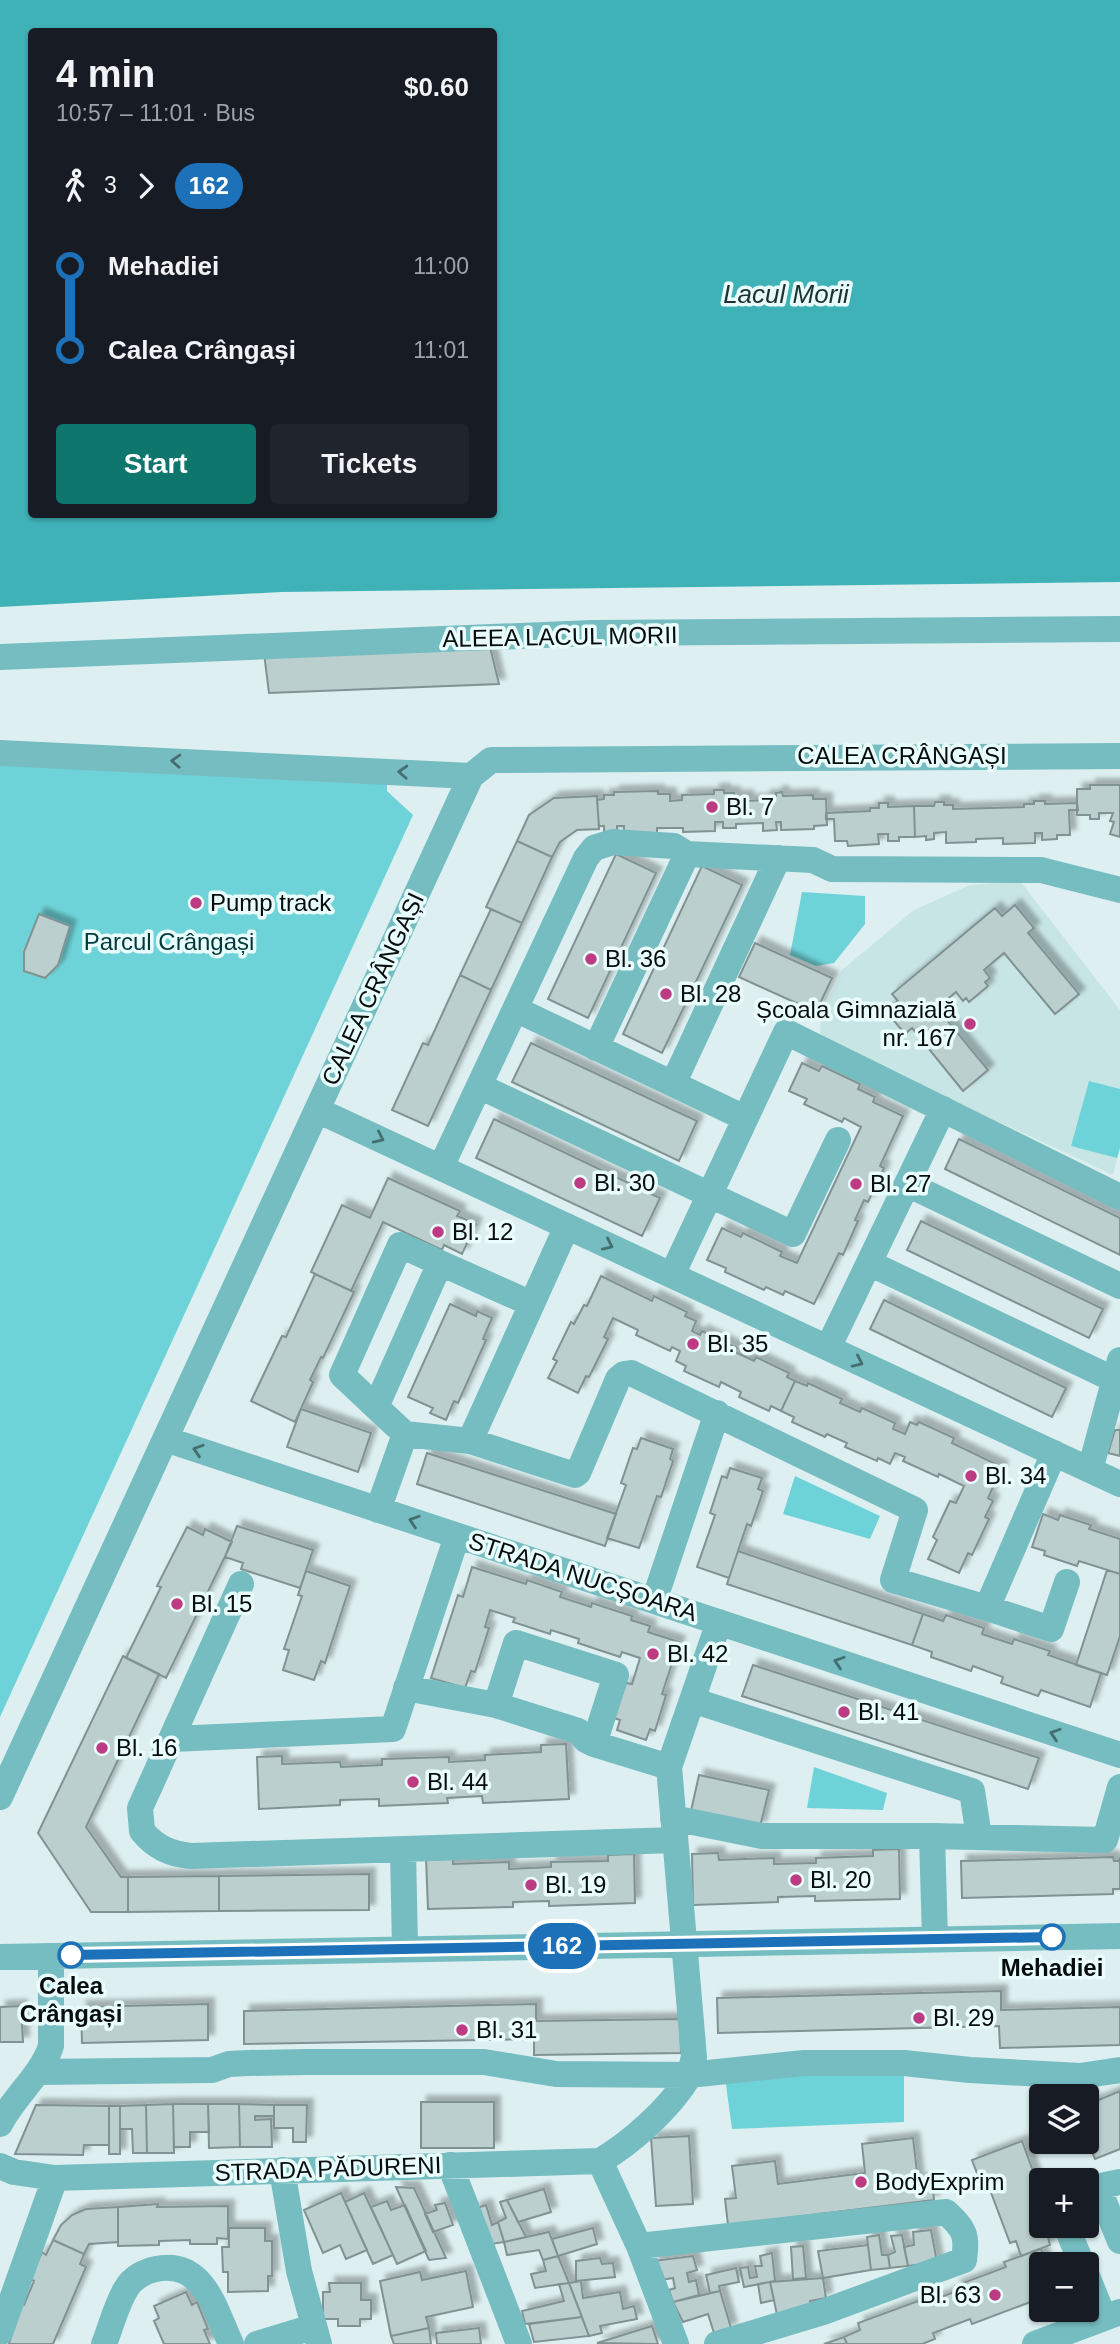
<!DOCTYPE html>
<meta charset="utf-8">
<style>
:root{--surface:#171b24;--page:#20242c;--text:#f1f3f6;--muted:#9ea1a6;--accent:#0f766e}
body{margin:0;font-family:Helvetica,sans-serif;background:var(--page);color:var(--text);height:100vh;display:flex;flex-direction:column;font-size:26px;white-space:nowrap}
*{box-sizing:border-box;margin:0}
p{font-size:23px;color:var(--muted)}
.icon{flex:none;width:38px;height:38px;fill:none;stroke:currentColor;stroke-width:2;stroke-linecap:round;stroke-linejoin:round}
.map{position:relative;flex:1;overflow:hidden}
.sheet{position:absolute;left:28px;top:28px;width:469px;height:490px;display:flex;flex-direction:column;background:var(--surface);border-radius:7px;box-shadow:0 2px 5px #0004}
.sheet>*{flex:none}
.badge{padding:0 14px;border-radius:23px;font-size:24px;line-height:46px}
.buttons{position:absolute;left:1029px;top:2084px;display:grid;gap:14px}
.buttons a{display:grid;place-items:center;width:70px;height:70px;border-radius:7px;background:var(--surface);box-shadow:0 2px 5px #0004;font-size:35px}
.map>.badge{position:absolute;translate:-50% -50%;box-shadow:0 0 0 4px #fff}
.legs{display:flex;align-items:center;gap:10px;height:77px;padding:0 28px;font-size:23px}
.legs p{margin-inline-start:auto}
.summary{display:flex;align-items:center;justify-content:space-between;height:119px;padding:0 28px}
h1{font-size:38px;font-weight:800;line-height:52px}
.primary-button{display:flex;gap:14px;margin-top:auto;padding:14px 28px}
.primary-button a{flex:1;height:80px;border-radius:7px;background:var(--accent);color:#fff;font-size:28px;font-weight:800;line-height:80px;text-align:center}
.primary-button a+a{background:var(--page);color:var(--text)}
ul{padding:0 28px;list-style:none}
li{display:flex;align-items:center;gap:24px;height:84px;font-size:26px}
li i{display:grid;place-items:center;width:10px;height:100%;margin:0 9px;background:currentColor}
li i::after{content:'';width:18px;height:18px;margin:-9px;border:5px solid;border-radius:50%;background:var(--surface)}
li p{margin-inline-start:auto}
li:first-child i{background:linear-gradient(#0000 50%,currentColor 0)}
li:last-child i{background:linear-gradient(currentColor 50%,#0000 0)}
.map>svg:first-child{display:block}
</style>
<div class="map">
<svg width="1120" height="2344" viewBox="0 0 1120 2344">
<defs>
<filter id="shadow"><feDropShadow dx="6" dy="-6" stdDeviation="2" flood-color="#0004"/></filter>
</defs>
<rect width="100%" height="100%" fill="#ddeff0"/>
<path fill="#c8e5e6" d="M1020 881 1120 1010V1148L1113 1175 825 1041 820 1033 821 1015 842 970 914 910 970 885Z"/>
<path fill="#6ed3d8" d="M0 764 387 781V791L413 815 0 1717Z
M802 892 865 896V924L834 963 816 966 790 955Z
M1089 1081 1120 1089V1148L1117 1158 1071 1146Z
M795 1476 880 1516 870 1539 783 1514Z
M814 1767 887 1793 883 1810 807 1808Z
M904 2063V2122L732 2129 724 2070Z"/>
<path fill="#3fb2b8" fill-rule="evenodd" d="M0 0H1120V582L281 592 0 607ZM32 32H494V514H32Z"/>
<path fill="#bccfcf" stroke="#819293" stroke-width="2" filter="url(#shadow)" d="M490 647 499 684 269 693 264 653Z
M1090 785H1120V837L1110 834 1114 822 1110 821 1113 813H1099V819H1090V815H1077V789H1090Z
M714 790H724V793H734V797L747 796V801L765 800V796H776V793L782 792 783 796 813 795V799H826L827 825 814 826V829L781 830V822H776L777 830 763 831V823L736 824V828H723V822H715V831L683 832V828H657V833L624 834V826H617V832H604V826H599L597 800 604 799V795H614V792L658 791V794H670V801L682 800V795L714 794Z
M597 796 599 829 577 830 560 842 552 857 517 841 529 815 554 798Z
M1034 801H1045V804L1077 803 1078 810H1069L1070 835H1057V839L1042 840V833H1035V843L1003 844V838L976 839V842L946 843V832L934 833V839L926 840V836L915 837 914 806H934L935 802H944V805H953V809L1024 807V804H1034Z
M879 803H888V807L914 806 915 837H899V841H888V834H878L879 844 848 846 847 841H835L834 819H826V813L870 811V808H879Z
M517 841 552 857 522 923 486 907Z
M616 854 656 873 588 1018 548 999Z
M702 866 742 885 662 1053 623 1034Z
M1015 905 1034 928 1028 933 1079 994 1055 1014 1004 953 984 970 990 978 985 982 988 986 969 1002 966 998 963 1001 956 992 937 1008 988 1070 963 1091 912 1028 905 1034 886 1011 898 1001 892 994 995 908 1002 916Z
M491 909 522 923 491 990 460 975Z
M39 914 70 926 58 965 45 978 24 971V952Z
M755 943 832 978 816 1012 739 977Z
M460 975 491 990 428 1126 392 1110 423 1043 428 1045Z
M531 1043 697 1121 679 1161 512 1082Z
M802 1063 819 1071 822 1066 860 1084 858 1089 875 1097 873 1102 903 1116 880 1166 884 1168 868 1202 864 1200 855 1220 858 1221 843 1255 839 1253 814 1304 785 1291 783 1295 766 1287 764 1290 725 1272 726 1268 707 1260 722 1228 741 1237 743 1233 782 1252 780 1256 797 1263 861 1127 844 1118 842 1122 804 1104 807 1099 789 1091Z
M494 1119 660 1198 642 1236 476 1158Z
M959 1139 1120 1218V1255L945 1169Z
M388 1178 460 1211 457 1216 476 1224 462 1254 444 1245 442 1250 383 1222 351 1291 311 1272 342 1205 370 1218Z
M921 1221 1103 1309 1089 1338 907 1250Z
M315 1274 354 1292 323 1358 321 1357 310 1380 313 1382 295 1422 251 1401 282 1336 286 1337Z
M601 1276 652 1301 654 1296 687 1312 685 1316 696 1321 692 1331 700 1335 702 1331 737 1348 735 1352 754 1361 756 1357 789 1373 787 1377 795 1381 781 1411 771 1406 769 1411 739 1397 741 1392 721 1382 719 1387 684 1371 686 1366 676 1361 680 1351 672 1347 670 1351 636 1335 638 1330 613 1318 604 1337 608 1339 589 1377 586 1376 578 1393 548 1378 557 1361 553 1359 571 1322 574 1324 584 1305 587 1306Z
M884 1300 1066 1388 1052 1417 870 1329Z
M450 1304 476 1316 477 1311 492 1318 483 1339 486 1340 458 1403 454 1401 446 1420 430 1413 433 1408 408 1397Z
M795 1381 807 1386 808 1383 842 1399 840 1403 860 1412 862 1408 895 1423 893 1429 905 1434 910 1422 917 1425 919 1422 954 1438 952 1443 1002 1467 988 1498 993 1501 985 1517 989 1519 972 1555 968 1553 959 1573 928 1559 937 1540 933 1537 950 1501 956 1503 964 1486 939 1474 938 1477 903 1461 905 1457 895 1453 890 1464 878 1458 877 1461 845 1447 847 1443 827 1434 825 1437 792 1422 794 1417 781 1411Z
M301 1409 371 1433 358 1472 287 1447Z
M1115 1430H1120V1456L1108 1453Z
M641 1438 673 1449 670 1459 673 1461 661 1497 657 1496 639 1548 607 1538 626 1485 621 1483 633 1448 637 1449Z
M427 1453 616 1514 605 1546 417 1484Z
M730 1468 762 1478 758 1489 763 1491 751 1526 747 1524 729 1578 697 1567 715 1515 710 1513 722 1476 727 1478Z
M1043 1514 1058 1520 1060 1515 1091 1525 1089 1529 1120 1539V1574L1079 1561 1077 1566 1044 1555 1045 1551 1032 1547Z
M237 1526 313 1550 300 1588 241 1569 243 1563 225 1557Z
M187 1527 203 1535 205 1529 232 1542 166 1678 126 1658 161 1587 157 1586Z
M738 1551 923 1614 912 1645 727 1584Z
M472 1567 526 1584 527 1580 562 1592 560 1597 591 1607 592 1603 632 1616 631 1620 650 1626 648 1632 679 1642 662 1694 666 1695 655 1731 650 1729 646 1740 617 1730 620 1720 614 1718 626 1683 632 1684 640 1658 622 1652 620 1657 578 1643 579 1639 551 1630 550 1634 513 1622 515 1618 490 1610 485 1627 489 1628 475 1672 471 1671 465 1688 431 1678 458 1595 463 1597Z
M1107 1570 1120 1574V1636L1107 1675 1076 1665Z
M306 1571 350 1586 325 1663 321 1661 314 1680 283 1670 289 1650 284 1649 302 1596 298 1595Z
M923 1614 943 1621 946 1615 984 1628 982 1634 1012 1644 1014 1639 1050 1651 1048 1655 1101 1673 1090 1707 1041 1690 1038 1696 1001 1683 1003 1677 973 1666 971 1671 931 1657 932 1652 912 1645Z
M123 1656 159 1674 86 1827 121 1877H128V1912H91L38 1833Z
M753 1665 1039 1758 1028 1789 742 1696Z
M566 1744 569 1799 483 1803 482 1796 447 1798 448 1803 379 1806V1799L340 1800V1805L259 1809 257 1757 282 1756V1764L340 1762 341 1767 382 1765V1759L449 1757V1762L485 1760V1755L541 1752V1745Z
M699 1775 769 1790 760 1827 691 1811Z
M899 1849 900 1899 815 1901V1896L778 1897V1902L693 1905 692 1854 718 1853 719 1860 774 1858V1864L816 1863V1858L873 1856V1850Z
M634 1854 635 1903 549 1906V1901L513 1902V1907L428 1909 426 1858 453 1857V1864L509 1862V1869L551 1867V1862L608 1861V1855Z
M1113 1857 1114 1861H1119L1120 1857V1889H1113V1894L962 1898 961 1861Z
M369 1874V1910L219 1911V1876Z
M219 1876V1911L128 1912V1877Z
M1001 1991V2010L1120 2007V2045L1000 2048 999 2026 718 2033 717 1998Z
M208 2004V2040L82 2043 81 2007Z
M536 2004V2021L680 2019 681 2053 534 2055V2039L244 2044V2011Z
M21 2006 23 2042H0V2007Z
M1120 2091V2149L1095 2159 1087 2140V2105Z
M421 2102H494V2148H421Z
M173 2104 174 2153H147L146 2105Z
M173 2104H208L209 2132H190V2147H174Z
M208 2104H239L240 2147 209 2148Z
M239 2104 274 2105V2116H255V2120L271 2119 272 2147H240Z
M36 2105 109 2106V2145H84L83 2155 15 2154Z
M146 2105 147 2153H133L132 2129H120V2106Z
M274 2105H307L306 2142H293V2128H274Z
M109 2106H120V2154H109Z
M689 2136 693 2204 656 2206 651 2138Z
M913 2138 918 2181 932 2179 934 2200 728 2225 725 2199 736 2198 732 2166 775 2161 778 2184 865 2173 862 2144Z
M1022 2141 1041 2193V2226H1045L1050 2245 1021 2256 1016 2241 1010 2243 990 2190 984 2192 972 2160Z
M396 2187 414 2188 446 2258 429 2260Z
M544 2189 551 2212 518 2222 507 2200Z
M341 2193 367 2250 346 2259 340 2245 323 2253 304 2210Z
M364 2193 393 2255 373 2264 345 2202Z
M507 2200 526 2237 504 2242 498 2222 506 2218 500 2202Z
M387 2201 391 2210 405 2205 426 2251 397 2264 371 2207Z
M445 2203 453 2225 433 2232 425 2214 437 2210 435 2205Z
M158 2204 157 2207 228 2206V2239L217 2238V2244H190V2240L159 2241V2245L118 2246V2207Z
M486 2205 492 2225 498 2222 504 2242 485 2245 474 2209Z
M118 2207V2242L89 2244 84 2254 53 2240 61 2225 72 2215 86 2209Z
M229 2228H265V2241H272V2276H268V2291L228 2292V2272H223L222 2247H229Z
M593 2228 597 2244 558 2256 552 2239Z
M931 2230 937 2262 908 2266 904 2247 914 2245 913 2232Z
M549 2232 558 2256 543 2260 539 2250 507 2255 504 2242Z
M879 2235 882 2255H888L890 2268 871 2270 867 2237Z
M902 2235 908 2266 890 2268 888 2255 895 2252 891 2236Z
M53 2240 84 2254 80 2264 86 2267 53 2344H9L20 2303 24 2305 34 2281 30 2279 42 2252 46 2255Z
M868 2245 871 2270 823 2278 818 2251Z
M803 2246 806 2278 793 2279 791 2247Z
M1041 2249 1046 2264H1041V2298L972 2324 970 2319 933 2333 935 2339 922 2344H847L844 2337 860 2330 858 2323 918 2301 920 2305 957 2291 955 2286 1006 2267 1004 2262Z
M772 2253 775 2281 744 2287 740 2268 748 2267 750 2278 757 2277 755 2266H762L760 2256Z
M558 2256 569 2283 535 2288 531 2274 546 2271 543 2260Z
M693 2256 697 2270 687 2273 689 2282 696 2280 699 2295 673 2302 669 2290 675 2288 673 2278 662 2280 653 2261Z
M600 2258 602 2264 613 2263 615 2277 576 2281V2261Z
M736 2268 739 2282 719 2286 720 2291 710 2293 706 2275Z
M466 2271 473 2307 426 2317 429 2328 391 2336 380 2281 420 2272 422 2280Z
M823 2278 826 2298 810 2301 813 2314 779 2324 770 2282Z
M581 2281 583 2298 620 2292 623 2309 634 2306 637 2319 600 2326 602 2333 589 2336 569 2283Z
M770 2282 774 2300 761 2303 758 2284Z
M329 2283H361V2300H371V2319H360V2326H338V2319H323V2292H330Z
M569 2283 582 2317 525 2324 522 2311 564 2301 559 2284Z
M720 2291 731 2328 714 2333 708 2314 683 2322 673 2302Z
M186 2292 192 2305 197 2302 208 2329 204 2330 210 2344H164L154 2321 159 2318 154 2306Z
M582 2317 589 2336 534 2342 529 2324Z
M652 2326 658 2344 597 2343Z
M429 2328 431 2344H394L391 2336Z
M479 2328 481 2344H437L436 2333Z
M844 2337 847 2344H824Z"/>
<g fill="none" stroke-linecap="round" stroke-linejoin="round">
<path stroke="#75bdc1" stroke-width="26" d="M0 657 592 633 1120 629
M0 753 471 776
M515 1009 745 1118
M596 1048 687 854
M673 1084 778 858
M479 1086 793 1234 838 1140
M317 1110 1120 1484
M441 1167 586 858 594 848 613 842 674 846 687 854 813 860 832 869 1041 870 1120 890
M907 1184 1120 1286
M869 1263 1115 1380
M672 1275 786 1032 1120 1197
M532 1304 440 1263 376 1407 405 1434 470 1441 575 1475 578 1473 618 1379 624 1374 631 1373 915 1510 893 1580 987 1608 1054 1453
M828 1348 943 1109
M376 1407 342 1375 400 1245 440 1263
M165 1439 1120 1755
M470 1441 567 1226
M1090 1470 1120 1360
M378 1510 405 1434
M241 1584 140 1808 142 1831C155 1847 170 1854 191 1856L675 1840
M654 1601 717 1413
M987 1608 1051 1629 1067 1582
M406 1688 496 1705 578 1731 586 1740 594 1744 669 1767
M692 1700 972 1791 979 1837
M496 1705 516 1643 616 1675 594 1744
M172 1739 393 1729 457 1536
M0 1797 471 776 491 760 1120 756
M673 1818 762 1836H932L1105 1840 1120 1787
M932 1836 935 1939
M403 1849 405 1949
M0 1957 1120 1936
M38 2072 212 2070 229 2064 248 2063 307 2062H484L556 2074 689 2075 804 2063H904L970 2070 1080 2076 1120 2070
M0 2124C14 2096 41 2076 51 2046V1956
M600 2161 639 2246 676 2344
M450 2165 519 2344
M0 2166 14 2172 55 2178 600 2161C631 2143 669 2109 688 2078 691 2072 692 2064 694 2057L669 1767 719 1622
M282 2170 299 2271 319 2344
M1120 2182 1105 2185 1100 2192 1120 2241
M1066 2226 1082 2264
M639 2246 946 2212C964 2229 968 2234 964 2260L823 2312 717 2344
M1087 2276 1104 2318
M0 2333 55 2178
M104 2344C111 2327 116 2305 126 2289 132 2278 145 2271 156 2269 204 2259 215 2310 231 2344
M257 2344 313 2327
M1035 2344 1120 2312"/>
</g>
<defs><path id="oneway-chevron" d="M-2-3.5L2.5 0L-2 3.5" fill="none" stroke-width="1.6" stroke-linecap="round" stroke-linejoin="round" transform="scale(1.75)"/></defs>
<g stroke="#446e70">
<use href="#oneway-chevron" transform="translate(176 761) rotate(-177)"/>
<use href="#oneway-chevron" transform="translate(403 772) rotate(-177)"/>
<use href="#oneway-chevron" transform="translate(379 1138) rotate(25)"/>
<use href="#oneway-chevron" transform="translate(608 1245) rotate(25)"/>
<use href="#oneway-chevron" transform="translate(858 1362) rotate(25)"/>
<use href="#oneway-chevron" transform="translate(198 1450) rotate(-162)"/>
<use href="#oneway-chevron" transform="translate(414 1521) rotate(-162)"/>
<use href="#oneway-chevron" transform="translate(839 1662) rotate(-162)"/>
<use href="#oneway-chevron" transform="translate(1055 1734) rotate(-162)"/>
</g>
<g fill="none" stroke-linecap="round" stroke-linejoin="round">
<g stroke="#fff" stroke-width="16">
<path id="line-1" d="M71 1955 1052 1937"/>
</g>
<use href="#line-1" stroke="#1d71b8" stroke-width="10"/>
</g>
<g fill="#bc3b83" stroke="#eafdfd" stroke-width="2.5">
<circle cx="712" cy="807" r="7"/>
<circle cx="196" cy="903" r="7"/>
<circle cx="591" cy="959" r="7"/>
<circle cx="666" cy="994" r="7"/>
<circle cx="970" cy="1024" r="7"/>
<circle cx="580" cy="1183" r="7"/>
<circle cx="856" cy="1184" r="7"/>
<circle cx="438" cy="1232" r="7"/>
<circle cx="693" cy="1344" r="7"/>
<circle cx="971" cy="1476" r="7"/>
<circle cx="177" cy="1604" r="7"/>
<circle cx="653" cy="1654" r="7"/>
<circle cx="844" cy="1712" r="7"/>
<circle cx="102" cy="1748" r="7"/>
<circle cx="413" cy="1782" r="7"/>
<circle cx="796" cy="1880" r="7"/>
<circle cx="531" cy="1885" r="7"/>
<circle cx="919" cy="2018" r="7"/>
<circle cx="462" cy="2030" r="7"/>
<circle cx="861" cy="2182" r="7"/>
<circle cx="995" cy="2295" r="7"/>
</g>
<g fill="#fff" stroke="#1d71b8" stroke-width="3.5">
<circle cx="1052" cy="1937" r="12"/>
<circle cx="71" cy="1955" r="12"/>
</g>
<g text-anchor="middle" stroke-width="7" stroke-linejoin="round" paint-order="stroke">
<g font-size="24" fill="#070d0e" stroke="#eafdfd">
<text transform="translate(560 637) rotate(-1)" y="8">ALEEA LACUL MORII</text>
<text x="902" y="764">CALEA CRÂNGAȘI</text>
<text transform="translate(373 989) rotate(-65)" y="8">CALEA CRÂNGAȘI</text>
<text transform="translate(583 1577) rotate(18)" y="8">STRADA NUCȘOARA</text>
<text transform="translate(328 2169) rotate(-2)" y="8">STRADA PĂDURENI</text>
</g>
<g font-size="24" fill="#070d0e" stroke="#eafdfd" text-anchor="start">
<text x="726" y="815">Bl. 7</text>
<text x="210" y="911">Pump track</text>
<text x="605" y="967">Bl. 36</text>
<text x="680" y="1002">Bl. 28</text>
<text x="956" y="1018" text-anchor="end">Școala Gimnazială<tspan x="956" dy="28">nr. 167</tspan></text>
<text x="594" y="1191">Bl. 30</text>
<text x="870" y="1192">Bl. 27</text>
<text x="452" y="1240">Bl. 12</text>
<text x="707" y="1352">Bl. 35</text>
<text x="985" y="1484">Bl. 34</text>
<text x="191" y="1612">Bl. 15</text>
<text x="667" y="1662">Bl. 42</text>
<text x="858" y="1720">Bl. 41</text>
<text x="116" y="1756">Bl. 16</text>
<text x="427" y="1790">Bl. 44</text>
<text x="810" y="1888">Bl. 20</text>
<text x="545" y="1893">Bl. 19</text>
<text x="933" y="2026">Bl. 29</text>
<text x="476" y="2038">Bl. 31</text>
<text x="875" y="2190">BodyExprim</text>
<text x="981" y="2303" text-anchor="end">Bl. 63</text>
</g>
<g font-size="24" fill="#01393b" stroke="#eafdfd">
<text x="169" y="950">Parcul Crângași</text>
</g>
<g font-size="24" font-weight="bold" fill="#070d0e" stroke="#eafdfd">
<text x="1052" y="1976">Mehadiei</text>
<text x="71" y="1994">Calea<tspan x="71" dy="28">Crângași</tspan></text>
</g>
<g font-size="26" font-style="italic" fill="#1d3132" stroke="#eafdfd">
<text x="786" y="303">Lacul Morii</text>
</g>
</g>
</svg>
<div class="buttons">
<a><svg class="icon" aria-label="layers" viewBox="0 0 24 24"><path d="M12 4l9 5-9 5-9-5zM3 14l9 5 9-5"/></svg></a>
<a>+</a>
<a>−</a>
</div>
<b class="badge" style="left:562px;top:1946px;background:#1d71b8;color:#fff">162</b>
<section class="sheet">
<div class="summary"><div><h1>4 min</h1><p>10:57 – 11:01 · Bus</p></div><b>$0.60</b></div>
<div class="legs"><svg class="icon" aria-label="walk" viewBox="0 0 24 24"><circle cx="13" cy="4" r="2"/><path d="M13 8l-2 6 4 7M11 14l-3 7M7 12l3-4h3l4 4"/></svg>3<svg class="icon" aria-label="forward" viewBox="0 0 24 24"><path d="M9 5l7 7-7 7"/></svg><b class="badge" style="background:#1d71b8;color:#fff">162</b></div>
<ul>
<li><i style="color:#1d71b8"></i><b>Mehadiei</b><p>11:00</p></li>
<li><i style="color:#1d71b8"></i><b>Calea Crângași</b><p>11:01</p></li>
</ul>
<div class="primary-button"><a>Start</a><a>Tickets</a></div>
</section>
</div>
